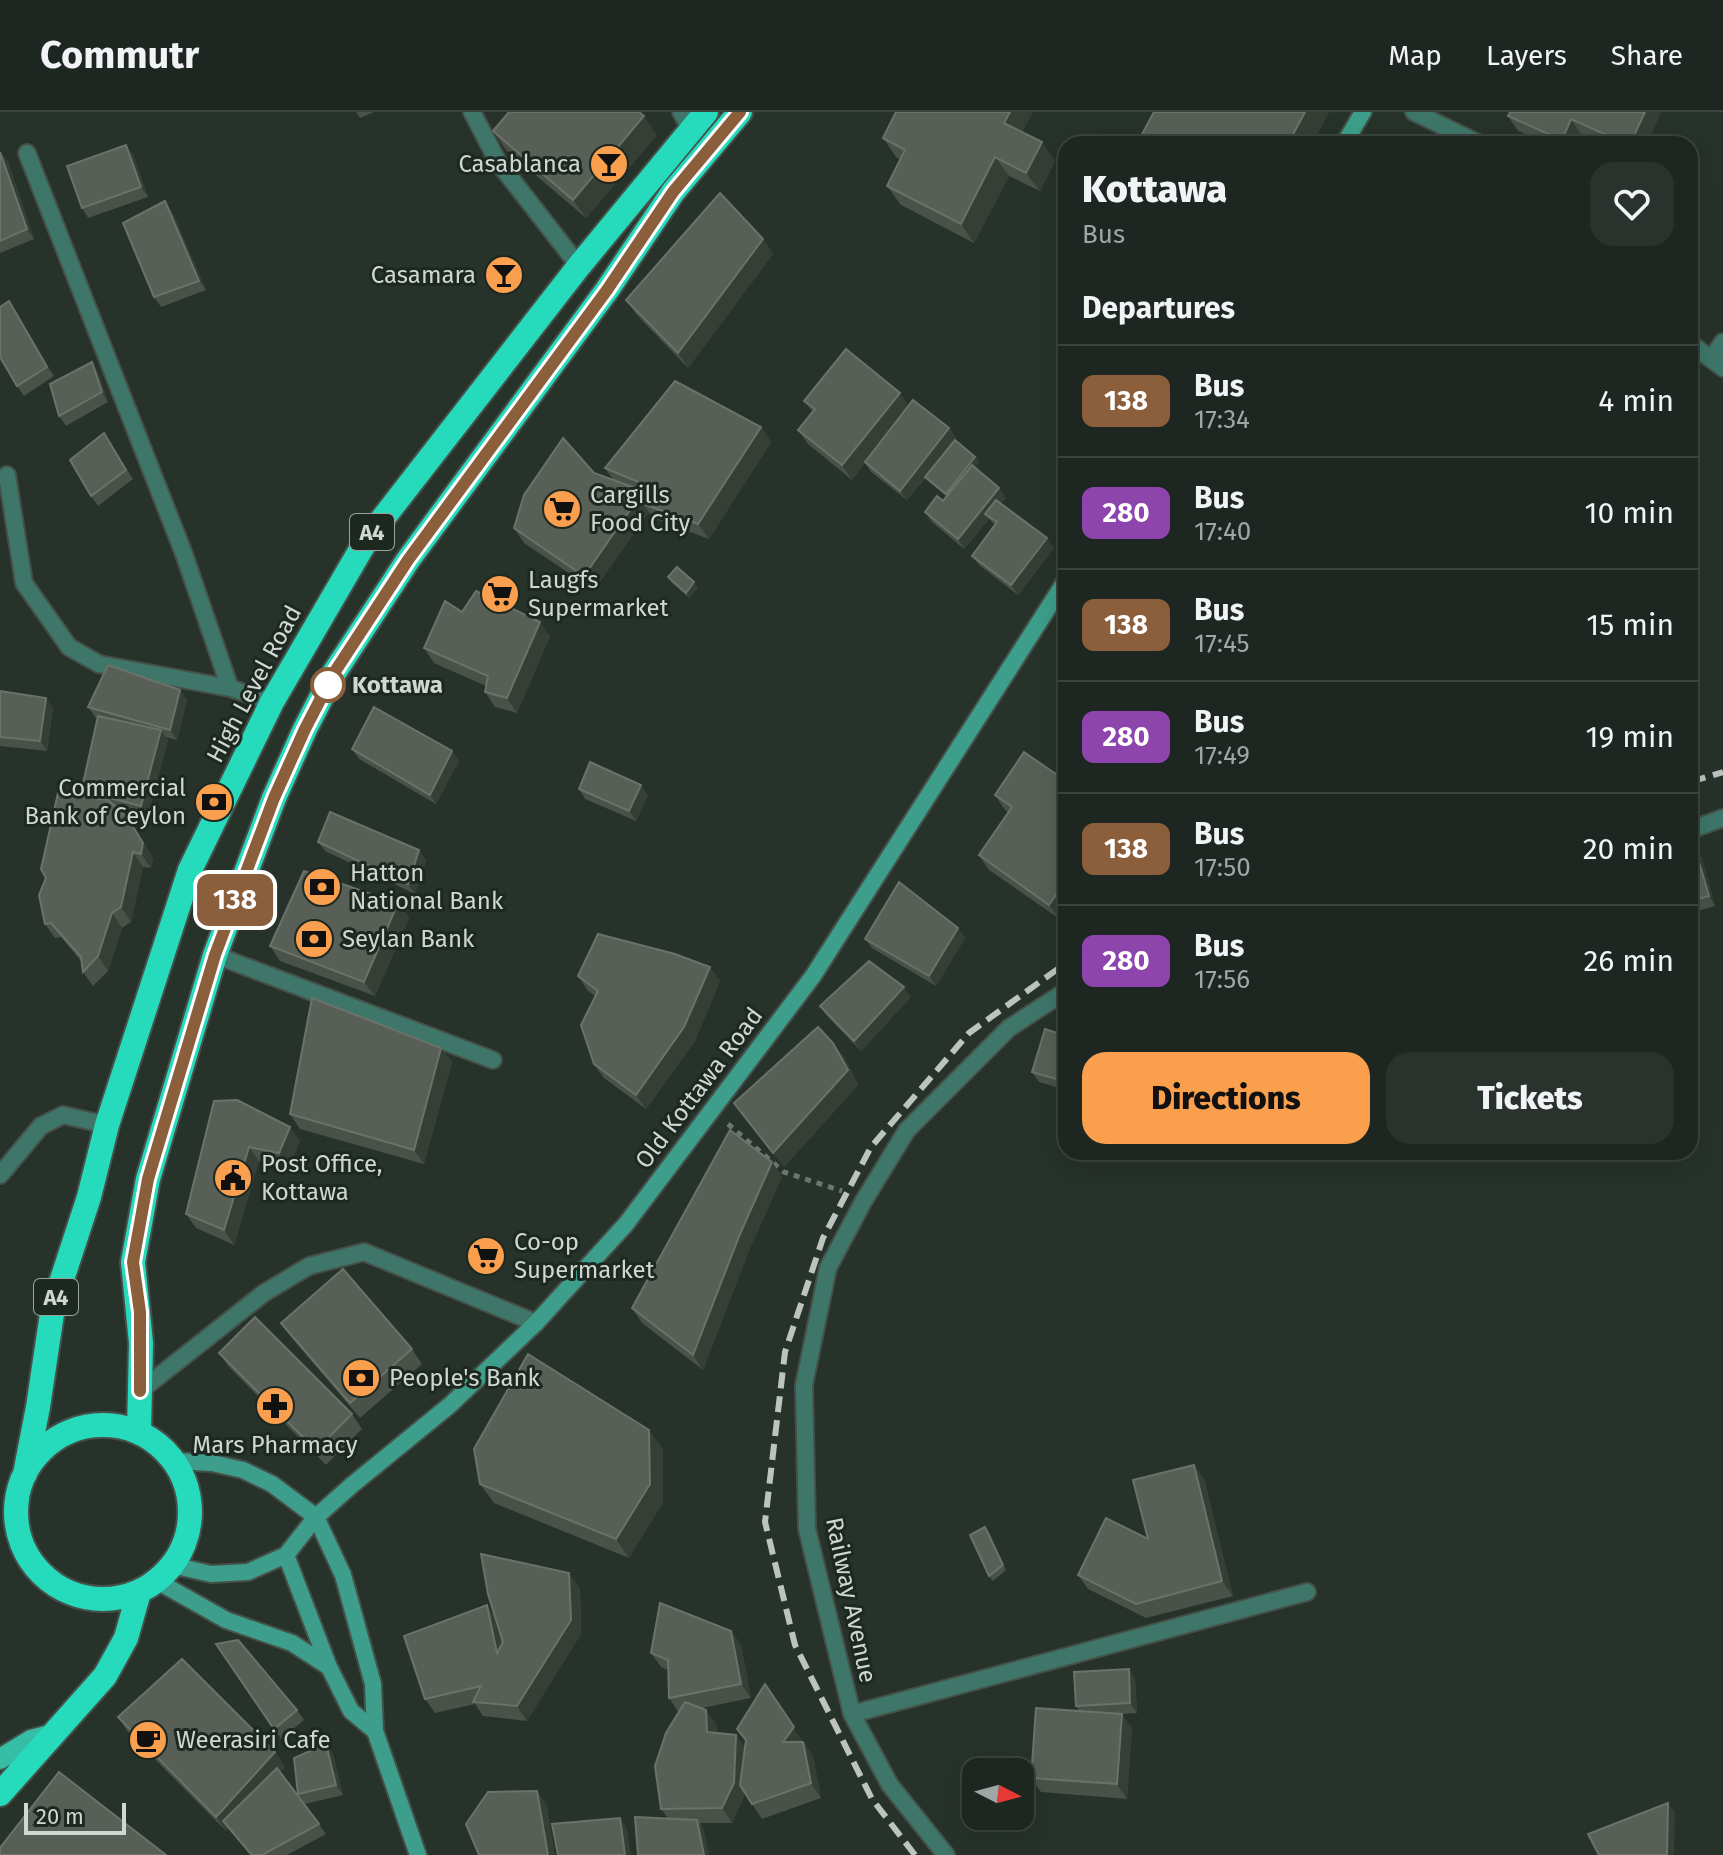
<!DOCTYPE html>
<style>
:root{--surface:#1d2620;--page:#2a322d;--text:#f1f3f6;--muted:#a0a5a5;--line:#3b433e;--accent:#fa9f4e}
body{margin:0;font-family:"Fira Sans",sans-serif;background:var(--page);color:var(--text);height:100vh;display:flex;flex-direction:column;font-size:30px;white-space:nowrap}
*{box-sizing:border-box;margin:0}
p{font-size:26px;color:var(--muted)}
.icon{flex:none;width:44px;height:44px;fill:none;stroke:currentColor;stroke-width:2;stroke-linecap:round;stroke-linejoin:round}
.map{position:relative;flex:1;overflow:hidden}
.panel{position:absolute;left:1058px;top:24px;width:640px;height:1024px;display:flex;flex-direction:column;background:var(--surface);border-radius:24px;box-shadow:0 8px 32px #0002,0 0 0 2px var(--line)}
.panel>*{flex:none}
.badge{padding:0 16px;border-radius:12px;font-size:28px;line-height:52px}
.needle{width:52px;rotate:96deg}
.fabs{position:absolute;left:962px;top:1646px;display:grid;gap:16px}
.fabs a{display:grid;place-items:center;width:72px;height:72px;border-radius:16px;background:var(--surface);box-shadow:0 8px 32px #0002,0 0 0 2px var(--line);font-size:40px}
.scale{position:absolute;left:24px;bottom:20px;width:102px;box-sizing:border-box;padding-left:8px;border:4px solid #d0d7d3;border-top:0;font-size:22px;line-height:28px;white-space:nowrap;color:#d0d7d3;-webkit-text-stroke:6px #1d2821;paint-order:stroke}
.map>.badge{position:absolute;translate:-50% -50%;box-shadow:0 0 0 4px #fff}
h2{padding:0 24px;font-size:30px;line-height:72px}
.round{display:grid;place-items:center;flex:none;width:84px;height:84px;border-radius:24px;background:var(--page)}
.headline{display:flex;align-items:center;justify-content:space-between;height:136px;padding:0 24px}
h1{font-size:38px;font-weight:800;line-height:60px}
.button{display:flex;gap:16px;margin-top:auto;padding:16px 24px}
.button a{flex:1;height:92px;border-radius:24px;background:var(--accent);color:#111;font-size:32px;font-weight:800;line-height:92px;text-align:center}
.button a+a{background:var(--page);color:var(--text)}
ul{padding:0;list-style:none}
li{display:flex;align-items:center;gap:24px;height:112px;padding:0 24px;border-top:2px solid var(--line)}
li div{flex:1}
li b{display:block;font-size:30px}
li em{font-style:normal}
li .badge{min-width:88px;font-weight:700;text-align:center}
header{display:flex;align-items:center;gap:48px;box-sizing:border-box;height:112px;padding:0 40px;background:var(--surface);border-bottom:2px solid var(--line)}
header strong{font-size:38px}
nav{display:flex;gap:44px;margin-inline-start:auto;font-size:28px}
.map>svg:first-child{display:block}
</style>
<header>
<strong>Commutr</strong>
<nav><a>Map</a><a>Layers</a><a>Share</a></nav>
</header>
<div class="map">
<svg width="1723" height="1743" viewBox="0 0 1723 1743">
<rect width="100%" height="100%" fill="#27322b"/>
<g fill="none" stroke-linecap="round" stroke-linejoin="round">
<g stroke="#455049" stroke-width="20">
<path id="lane" d="M215 843 493 948
M0 1063 41 1014 63 1003 107 1013
M140 1279 264 1181 309 1154 364 1140 536 1211"/>
</g>
<g stroke="#455049" stroke-width="20">
<path id="street" d="M472 0 498 50 579 154
M681 0 691 18
M1414 0 1480 32
M27 41 184 442 230 576 272 590
M1690 231 1723 256
M1711 247 1723 230
M7 363 24 471 69 535 99 552 230 576
M1690 718 1723 706
M852 1602 1307 1480
M946 1743 890 1673 852 1602 807 1417 804 1273 828 1156 863 1090 907 1018 1009 916 1066 879"/>
</g>
<g stroke="#455049" stroke-width="20">
<path id="secondary" d="M1344 32 1363 0
M174 1349 212 1351 243 1358 272 1372 316 1405 343 1463 373 1572 375 1619 418 1743
M286 1443 329 1555 351 1599 375 1619
M172 1453 211 1462 248 1460 286 1443 316 1405 352 1373 450 1293 536 1211 626 1112 813 864 1066 468
M157 1469 226 1508 292 1531 329 1555"/>
</g>
<g stroke="#455049" stroke-width="24">
<path id="primary" d="M0 1647 31 1628 50 1623"/>
</g>
<g stroke="#455049" stroke-width="28">
<path id="highway" d="M16 1400a87 87 0 1 1 174 0a87 87 0 1 1-174 0Z
M139 1320 141 1231 133 1150 148 1067 215 843 274 686 305 617 334 561 408 448 607 178 673 80 740 0
M25 1362 38 1295 53 1195 89 1085 107 1013 190 758 272 590 367 427 579 154 706 0
M0 1682 105 1564 126 1526 139 1480"/>
</g>
<path stroke="#6c756f" stroke-width="5" stroke-dasharray="6 6" stroke-linecap="butt" d="M728 1012 784 1060 842 1079"/>
<use href="#lane" stroke="#3e776a" stroke-width="16"/>
<use href="#street" stroke="#3e776a" stroke-width="16"/>
<use href="#secondary" stroke="#3d9f8b" stroke-width="16"/>
<use href="#primary" stroke="#35bea5" stroke-width="20"/>
<use href="#highway" stroke="#26dabc" stroke-width="24"/>
<path stroke="#bdc4c0" stroke-width="6" stroke-dasharray="16 8" stroke-linecap="butt" d="M1690 670 1723 660
M915 1743 872 1687 795 1533 765 1410 785 1240 823 1126 871 1035 969 921 1066 851"/>
</g>
<path fill="#495148" d="M356 0H374L360 6Z
M1154 0H1329L1312 32H1149L1142 22Z
M1510 0H1661L1647 32H1604L1581 22 1576 32H1549L1518 19 1508 4Z
M493 19 657 23 586 106 506 38Z
M1022 20 1055 49 1040 79 1009 64 974 131 901 93 887 74 901 48 896 45 883 26Z
M126 33 133 43 148 85 88 106 82 96Z
M0 40 8 50 34 127 0 141Z
M172 99 206 178 161 195 154 185Z
M763 127 773 142 688 256 636 202 626 188Z
M9 189 54 264 24 284 17 274Z
M98 260 108 290 66 314 59 304Z
M804 289 909 293 949 316 956 326 946 340 975 345 979 350 974 355 999 376 1006 386 1001 391 1054 436 1018 483 979 453 972 444 995 413 989 407 964 437 932 410 925 400 943 389 946 384 929 369 926 365 907 388 871 360 865 351 852 368 808 332 798 318 813 300Z
M761 315 771 330 709 427 653 406 649 400 594 478 524 431 514 416 594 361 614 369 605 356Z
M104 321 133 367 98 394 91 384Z
M668 465 698 475 689 486 671 470Z
M462 500 550 524 517 601 495 595 485 580 486 574 434 551 424 536Z
M180 578 187 588 177 628 166 625 168 628 148 704 116 695 137 720 153 746 151 756 143 755 131 810 122 816 108 859 93 874 83 860 81 849 61 825 55 826 45 812 46 766 88 685 82 676 97 606 95 605 88 595Z
M0 579 53 596 47 639 0 634Z
M352 637 452 639 459 649 436 692 359 647Z
M1066 669 1060 807 989 758 979 743 1008 700 1005 698 995 683Z
M579 677 648 683 636 709 585 687Z
M318 730 426 748 415 782 325 739Z
M1695 736 1702 746 1715 794 1690 801V738Z
M398 791 409 806 375 884 280 849 270 834Z
M958 816 965 826 936 874 872 836 865 827Z
M578 864 720 869 695 929 646 997 604 966 594 952 595 884 588 879Z
M911 885 861 939 827 904 820 894Z
M1066 924V978L1039 970 1032 960Z
M833 931 844 945 858 973 784 1055 734 991Z
M441 936 452 950 424 1052 300 1017 290 1002Z
M214 989 290 1015 300 1029 289 1056 259 1049 234 1133 196 1116 186 1102Z
M772 1050 782 1065 750 1136 703 1258 642 1211 632 1196Z
M281 1211 412 1237 422 1252 360 1306 291 1225Z
M219 1241 352 1302 362 1317 326 1353 229 1255Z
M663 1337V1390L629 1446 494 1391 480 1372Z
M1194 1353 1204 1367 1233 1484 1146 1506 1088 1477 1078 1463 1148 1427Z
M989 1420 1006 1458 993 1469 989 1464Z
M580 1476 581 1522 527 1609 483 1604 475 1592 435 1601 425 1587 495 1504Z
M731 1519 741 1533 751 1586 702 1596 716 1612 717 1621 736 1623 745 1636 746 1630 737 1617 804 1630 813 1645 821 1686 762 1707 744 1680V1685L732 1711H700L704 1718 668 1706 661 1697 679 1601 669 1586 668 1558 661 1555 651 1541Z
M216 1532 297 1598 304 1608 281 1627Z
M1129 1557 1135 1567 1137 1601 1120 1602 1132 1616 1127 1687 1041 1680 1031 1666 1079 1599 1076 1594Z
M118 1605 275 1640 285 1655 280 1660 326 1722 287 1743H250L228 1716 226 1719 128 1620Z
M326 1632 333 1642 343 1683 305 1692 298 1682Z"/>
<path fill="#353f36" d="M1010 0H1033L1017 30 1004 11Z
M1305 0H1329L1312 32H1288Z
M1645 0H1661L1647 32H1630Z
M644 4 657 23 586 106 573 88Z
M1571 7 1581 22 1576 32H1565L1562 28Z
M1042 30 1055 49 1040 79 1026 61Z
M126 33 133 43 148 85 141 75Z
M1 40 8 50 34 127 27 117Z
M995 45 1009 64 974 131 961 112Z
M165 89 172 99 206 178 199 169Z
M763 127 773 142 688 256 678 241Z
M9 189 16 199 54 264 47 255Z
M92 250 98 260 108 290 102 280Z
M900 281 910 295 852 368 842 353Z
M761 315 771 330 709 427 698 412Z
M949 316 956 326 907 388 900 379Z
M975 345 979 350 949 386 946 382Z
M999 376 1006 386 990 405 985 402 989 407 964 437 958 427Z
M638 377 648 392H643L649 400 594 478 584 464Z
M1047 426 1054 436 1018 483 1011 473Z
M694 470 698 475 689 486 686 481Z
M540 510 550 524 517 601 507 586Z
M180 578 187 588 177 628 170 618Z
M46 586 53 596 47 639 40 629Z
M161 618 168 628 148 704 141 694Z
M452 639 459 649 436 692 430 683Z
M641 673 648 683 636 709 629 699Z
M127 705 153 746 151 756 141 742Z
M1695 736 1702 746 1715 794 1709 784Z
M419 738 426 748 415 782 408 772Z
M133 740 143 755 131 810 121 795Z
M1066 768V798L1060 807 1049 793Z
M398 791 409 806 375 884 364 870Z
M112 801 122 816 108 859 98 844Z
M958 816 965 826 936 874 929 864Z
M710 855 720 869 695 929 646 997 636 983Z
M904 875 911 885 861 939 854 929Z
M833 931 844 945 858 973 784 1055 773 1041Z
M441 936 452 950 424 1052 414 1038Z
M290 1015 300 1029 289 1056 279 1041Z
M249 1035 259 1049 234 1133 224 1118Z
M772 1050 782 1065 750 1136 703 1258 693 1243 740 1122Z
M649 1318 663 1337V1390L629 1446 616 1427Z
M1194 1353 1204 1367 1233 1484 1222 1469Z
M985 1415 989 1420 1006 1458 1003 1453Z
M569 1461 580 1476 581 1522 527 1609 517 1594Z
M487 1493 497 1508 507 1555 497 1541Z
M731 1519 741 1533 751 1586 741 1572Z
M1129 1557 1135 1567 1137 1601 1130 1591Z
M765 1572 813 1645 821 1686 783 1630Z
M706 1598 716 1612 717 1634 707 1620Z
M1122 1602 1132 1616 1127 1687 1117 1672Z
M736 1623 746 1638 744 1685 732 1711 722 1696Z
M326 1632 333 1642 343 1683 336 1673Z
M275 1640 285 1655 229 1716 223 1709 228 1716 226 1719 216 1705Z
M537 1679 547 1693 555 1743H548Z
M1668 1691 1675 1700 1674 1743H1667Z
M620 1706 627 1716 631 1743H625Z
M697 1708 704 1718 709 1743H704Z"/>
<path fill="#585f56" stroke="#6a726a" stroke-width="2" d="M509 0H639L644 4 573 88 493 19Z
M896 0H1010L1004 11 1042 30 1026 61 995 45 961 112 887 74 905 38 883 26Z
M1154 0H1305L1288 32H1160L1142 22Z
M1510 0H1645L1630 32H1627L1571 7 1562 28 1508 4Z
M126 33 141 75 82 96 67 54Z
M0 40 27 117 0 129Z
M720 81 763 127 678 241 626 188Z
M165 89 199 169 154 185 123 111Z
M9 189 47 255 17 274 0 245V195Z
M846 237 900 281 842 353 798 318 815 297 804 289Z
M92 250 102 280 59 304 50 272Z
M675 269 761 315 698 412 643 392 648 374 605 356Z
M913 288 949 316 900 379 865 350Z
M104 321 126 358 91 384 70 348Z
M563 326 594 361 638 377 639 385 584 464 514 416 524 383Z
M955 328 975 345 946 382 925 365Z
M972 353 999 376 958 427 925 400 937 384 943 389Z
M996 388 1047 426 1011 473 972 444 997 410 985 402Z
M677 455 694 470 686 481 668 465Z
M476 479 540 510 507 586 485 580 488 564 424 536 445 489 462 500Z
M108 553 180 578 170 618 88 595Z
M0 579 46 586 40 629 0 625Z
M374 595 452 639 430 683 352 637Z
M98 604 161 618 141 694 106 685 105 679 82 676Z
M1024 640 1066 669V768L1049 793 979 743 1012 695 995 683Z
M590 650 641 673 629 699 579 677Z
M58 681 108 688 127 705 143 731 141 742 133 740 121 795 112 801 98 844 83 860 81 845 51 811 45 812 39 783 46 766 41 757Z
M330 700 419 738 408 772 318 730Z
M1695 736 1709 784 1690 789V738Z
M304 759 398 791 364 870 270 834Z
M899 770 958 816 929 864 865 827Z
M598 822 675 842 710 855 684 915 636 983 594 952 581 913 598 879 578 864Z
M869 849 904 875 854 929 820 894Z
M312 886 441 936 414 1038 290 1002Z
M818 915 833 931 848 958 773 1041 734 991Z
M1045 917 1066 924V970L1032 960Z
M237 988 290 1015 279 1041 249 1035 224 1118 186 1102 214 989Z
M730 1018 772 1050 740 1122 693 1243 632 1196Z
M343 1157 412 1237 350 1291 281 1211Z
M255 1205 352 1302 316 1338 219 1241Z
M528 1242 649 1318 650 1372 616 1427 480 1372 474 1337Z
M1194 1353 1222 1469 1136 1492 1078 1463 1106 1406 1148 1427 1133 1368Z
M985 1415 1003 1453 989 1464 970 1423Z
M481 1442 569 1461 571 1508 517 1594 473 1590 481 1574 425 1587 404 1524 487 1493 497 1541 503 1530 488 1482Z
M660 1491 731 1519 741 1572 669 1586 668 1548 651 1541Z
M238 1528 297 1598 274 1617 216 1532Z
M182 1547 275 1640 216 1705 118 1605Z
M1129 1557 1130 1591 1076 1594 1074 1560Z
M765 1572 794 1615 783 1630H803L811 1671 752 1692 740 1673 746 1628 737 1617Z
M685 1590 706 1598 707 1620 736 1623 734 1671 722 1696 661 1697 655 1654 666 1621Z
M1036 1596 1122 1602 1117 1672 1031 1666Z
M326 1632 336 1673 298 1682 294 1646Z
M277 1656 319 1712 262 1743H252L223 1709Z
M59 1660 166 1743H0V1736Z
M537 1679 548 1743H479L466 1712 488 1680Z
M1668 1691 1667 1743H1599L1588 1722Z
M635 1705 697 1708 704 1743H638Z
M620 1706 625 1743H558L552 1712Z"/>
<g fill="none" stroke-linecap="round" stroke-linejoin="round">
<g stroke="#fff" stroke-width="18">
<path id="line" d="M140 1279V1200L133 1150 148 1067 215 843 274 686 305 617 334 561 408 448 607 178 673 80 740 0"/>
</g>
<use href="#line" stroke="#8b5e3c" stroke-width="12"/>
</g>
<defs>
<g id="bar-disc" transform="scale(2)"><circle r="9.5" fill="#fa9f4e" stroke="#1d2821"/><path d="M-6-5H6L.8 .8V4.5H3.5V6h-7V4.5H-.8V.8Z" fill="#111"/></g>
<g id="supermarket-disc" transform="scale(2)"><circle r="9.5" fill="#fa9f4e" stroke="#1d2821"/><path d="M-6-5.5h2.5l.6 2H6L4.5 2H-2.5L-4.4-4H-6ZM-1.5 3.2a1.3 1.3 0 1 0 .1 0ZM3 3.2a1.3 1.3 0 1 0 .1 0Z" fill="#111"/></g>
<g id="bank-disc" transform="scale(2)"><circle r="9.5" fill="#fa9f4e" stroke="#1d2821"/><path d="M-6-4H6V4H-6ZM0-2.3a2.3 2.3 0 1 0 0 4.6a2.3 2.3 0 1 0 0-4.6Z" fill="#111"/></g>
<g id="civic-disc" transform="scale(2)"><circle r="9.5" fill="#fa9f4e" stroke="#1d2821"/><path d="M-.6-6.5H3V-4.5H.6V-3L4-1V1h2V6H-6V1h2V-1L-.6-3ZM-1.2 2.5V6h2.4V2.5Z" fill="#111"/></g>
<g id="pharmacy-disc" transform="scale(2)"><circle r="9.5" fill="#fa9f4e" stroke="#1d2821"/><path d="M-2-6h4v4h4v4h-4v4h-4v-4h-4v-4h4Z" fill="#111"/></g>
<g id="cafe-disc" transform="scale(2)"><circle r="9.5" fill="#fa9f4e" stroke="#1d2821"/><path d="M-5.5-4.5H6V0H3Q3 3.5 0 3.5H-2.5Q-5.5 3.5-5.5 0ZM3-3.2v2h1.7v-2ZM-6 4.5H4V6H-6Z" fill="#111"/></g>
</defs>
<g fill-rule="evenodd">
<use href="#bar-disc" x="609" y="52"/>
<use href="#bar-disc" x="504" y="163"/>
<use href="#supermarket-disc" x="562" y="397"/>
<use href="#supermarket-disc" x="500" y="482"/>
<use href="#bank-disc" x="214" y="690"/>
<use href="#bank-disc" x="322" y="775"/>
<use href="#bank-disc" x="314" y="827"/>
<use href="#civic-disc" x="233" y="1066"/>
<use href="#supermarket-disc" x="486" y="1144"/>
<use href="#bank-disc" x="361" y="1266"/>
<use href="#pharmacy-disc" x="275" y="1294"/>
<use href="#cafe-disc" x="148" y="1628"/>
</g>
<circle fill="#fff" stroke="#8b5e3c" stroke-width="4" cx="328" cy="573" r="16"/>
<g text-anchor="middle" stroke-width="6" stroke-linejoin="round" paint-order="stroke">
<g fill="#1d2821" stroke="#9aa29e" stroke-width="2">
<rect x="350" y="402" width="44" height="36" rx="6"/>
<rect x="34" y="1167" width="44" height="36" rx="6"/>
</g>
<g font-size="22" font-weight="bold" fill="#d0d7d3">
<text x="372" y="428">A4</text>
<text x="56" y="1193">A4</text>
</g>
<g font-size="24" fill="#d0d7d3" stroke="#1d2821" text-anchor="start">
<text x="581" y="60" text-anchor="end">Casablanca</text>
<text x="476" y="171" text-anchor="end">Casamara</text>
<text x="590" y="391">Cargills<tspan x="590" dy="28">Food City</tspan></text>
<text x="528" y="476">Laugfs<tspan x="528" dy="28">Supermarket</tspan></text>
<text x="186" y="684" text-anchor="end">Commercial<tspan x="186" dy="28">Bank of Ceylon</tspan></text>
<text x="350" y="769">Hatton<tspan x="350" dy="28">National Bank</tspan></text>
<text x="342" y="835">Seylan Bank</text>
<text x="261" y="1060">Post Office,<tspan x="261" dy="28">Kottawa</tspan></text>
<text x="514" y="1138">Co-op<tspan x="514" dy="28">Supermarket</tspan></text>
<text x="389" y="1274">People's Bank</text>
<text x="275" y="1341" text-anchor="middle">Mars Pharmacy</text>
<text x="176" y="1636">Weerasiri Cafe</text>
</g>
<g font-size="24" fill="#d0d7d3" stroke="#1d2821">
<text transform="translate(254 572) rotate(-62)" y="8">High Level Road</text>
<text transform="translate(699 976) rotate(-53)" y="8">Old Kottawa Road</text>
<text transform="translate(851 1488) rotate(78)" y="8">Railway Avenue</text>
</g>
<g font-size="24" font-weight="bold" fill="#d0d7d3" stroke="#1d2821" text-anchor="start">
<text x="352" y="581">Kottawa</text>
</g>
</g>
</svg>
<div class="fabs">
<a><svg class="needle" viewBox="-14 -14 28 28"><path d="M0-13l5 13h-10z" fill="#e53935"/><path d="M0 13l5-13h-10z" fill="#a0a5a5"/></svg></a>
</div>
<div class="scale">20 m</div>
<b class="badge" style="left:235px;top:788px;background:#8b5e3c;color:#fff">138</b>
<section class="panel">
<div class="headline"><div><h1>Kottawa</h1><p>Bus</p></div><a class="round"><svg class="icon" aria-label="heart" viewBox="0 0 24 24"><path d="M12 20l-8-8c-3-5 5-10 8-4 3-6 11-1 8 4z"/></svg></a></div>
<h2>Departures</h2>
<ul>
<li><span class="badge" style="background:#8b5e3c;color:#fff">138</span><div><b>Bus</b><p>17:34</p></div><em>4 min</em></li>
<li><span class="badge" style="background:#8e44ad;color:#fff">280</span><div><b>Bus</b><p>17:40</p></div><em>10 min</em></li>
<li><span class="badge" style="background:#8b5e3c;color:#fff">138</span><div><b>Bus</b><p>17:45</p></div><em>15 min</em></li>
<li><span class="badge" style="background:#8e44ad;color:#fff">280</span><div><b>Bus</b><p>17:49</p></div><em>19 min</em></li>
<li><span class="badge" style="background:#8b5e3c;color:#fff">138</span><div><b>Bus</b><p>17:50</p></div><em>20 min</em></li>
<li><span class="badge" style="background:#8e44ad;color:#fff">280</span><div><b>Bus</b><p>17:56</p></div><em>26 min</em></li>
</ul>
<div class="button"><a>Directions</a><a>Tickets</a></div>
</section>
</div>
